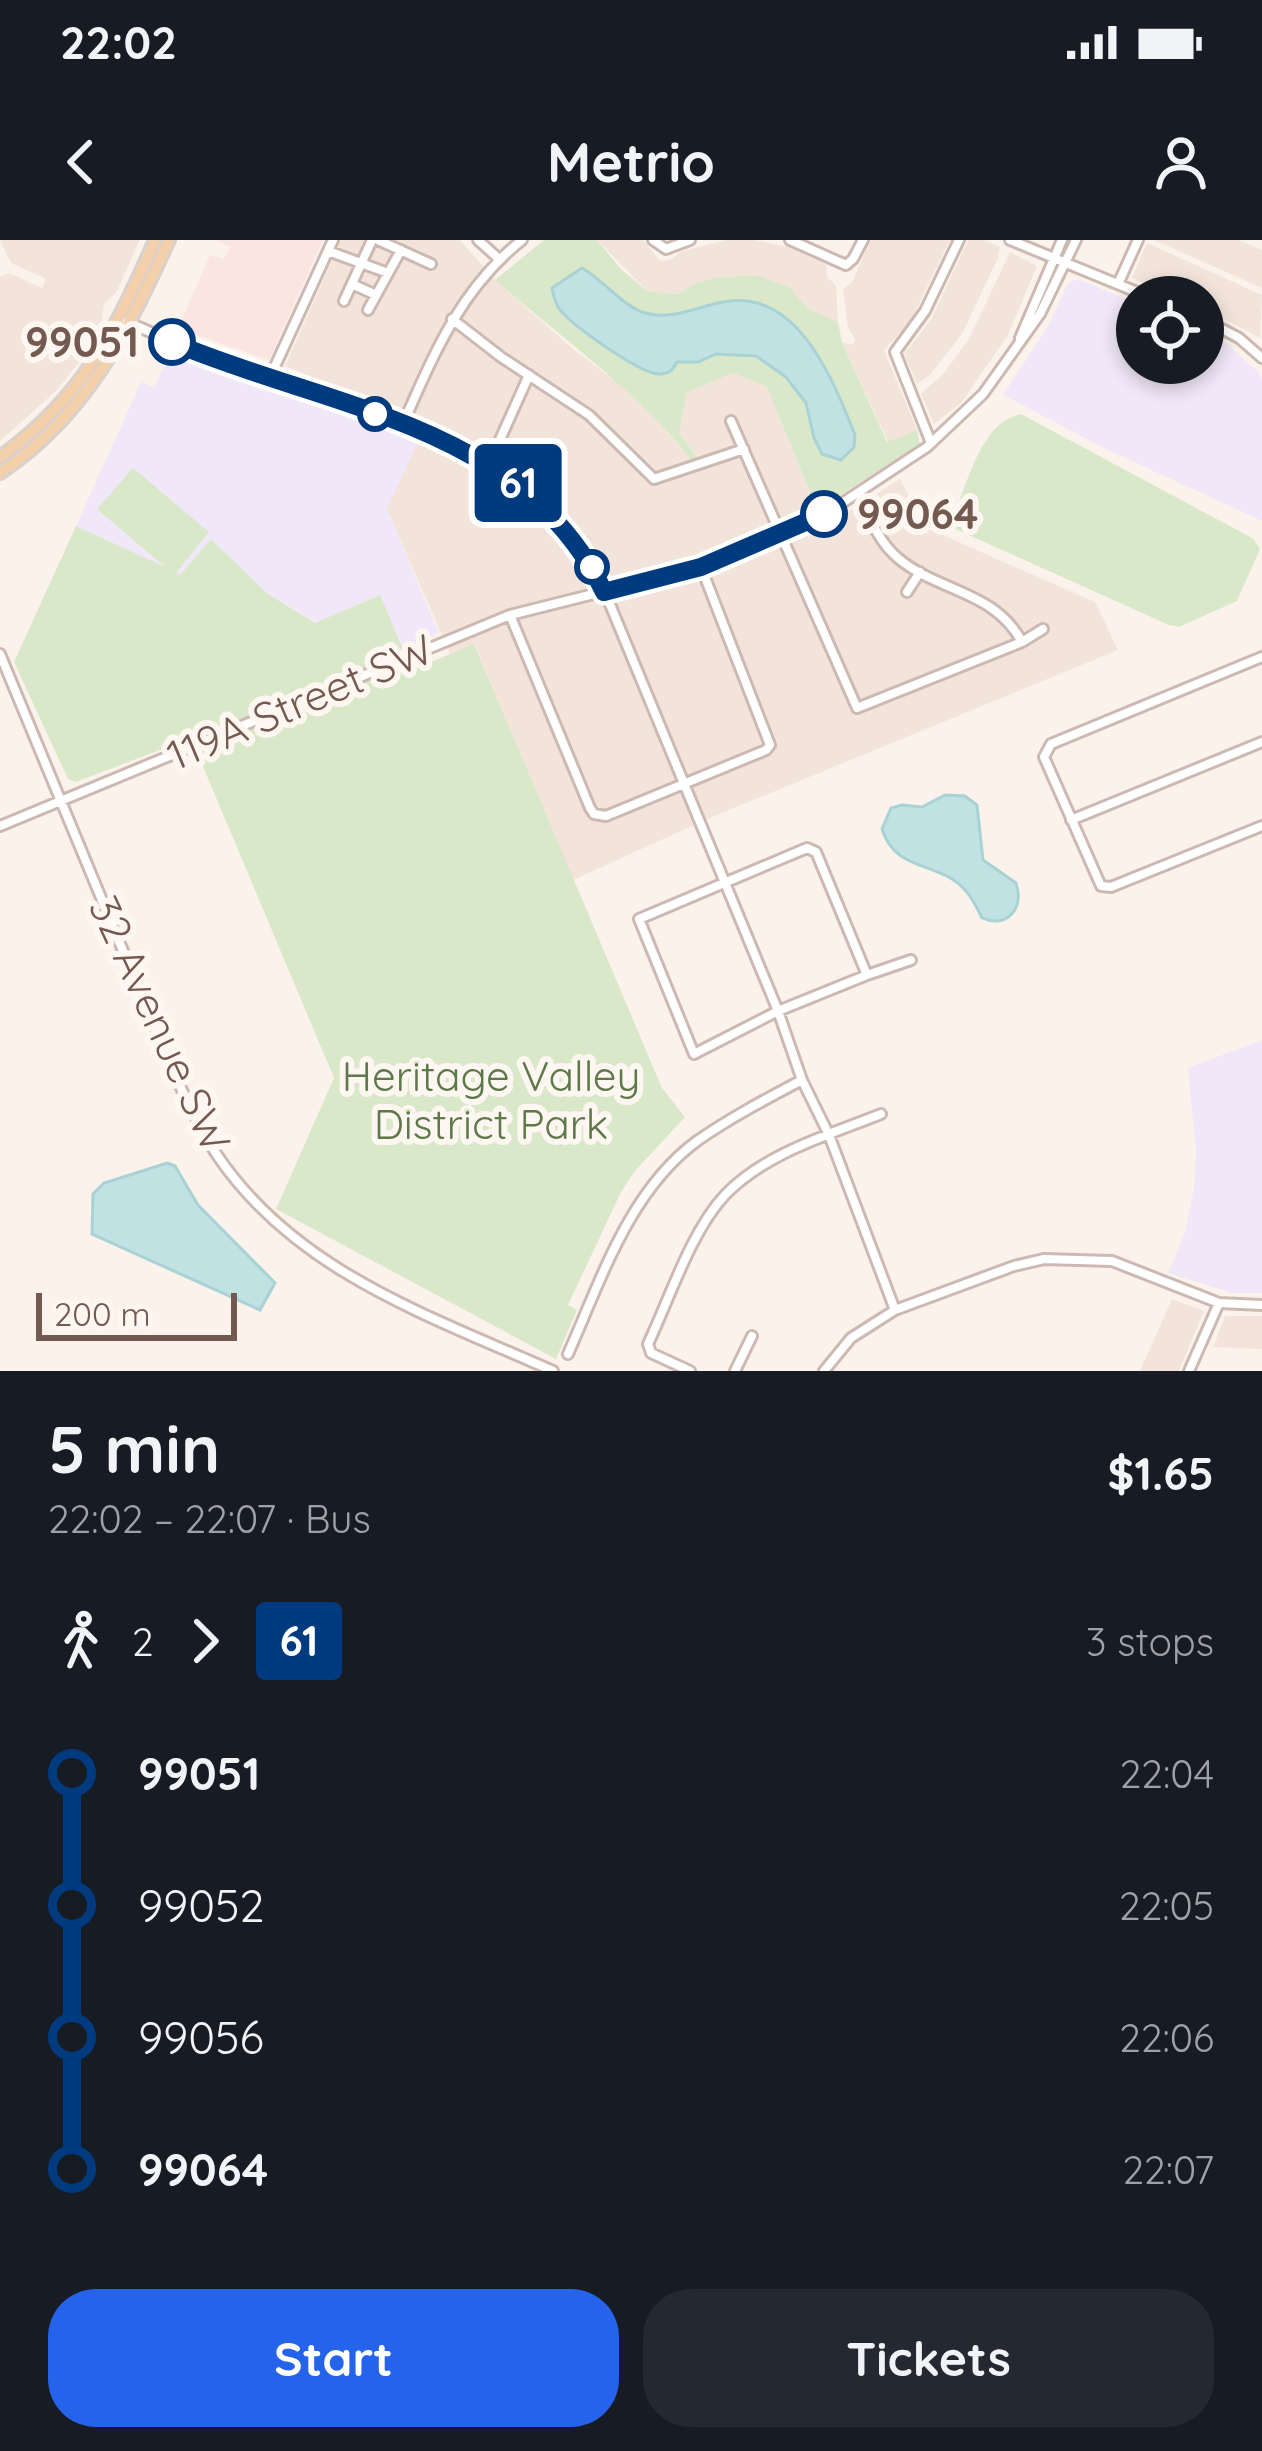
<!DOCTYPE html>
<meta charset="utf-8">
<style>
:root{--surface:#171b24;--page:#242831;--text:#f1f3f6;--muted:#9ea1a6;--accent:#2563eb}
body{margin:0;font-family:Quicksand,sans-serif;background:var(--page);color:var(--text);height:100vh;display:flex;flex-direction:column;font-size:45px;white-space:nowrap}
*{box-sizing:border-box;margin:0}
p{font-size:39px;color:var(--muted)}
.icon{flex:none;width:66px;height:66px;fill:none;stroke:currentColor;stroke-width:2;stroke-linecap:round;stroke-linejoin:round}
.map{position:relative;height:1131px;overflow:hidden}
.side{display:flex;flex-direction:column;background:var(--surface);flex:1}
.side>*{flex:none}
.badge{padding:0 24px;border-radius:9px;font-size:42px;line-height:78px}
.fabs{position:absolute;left:1116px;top:36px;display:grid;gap:24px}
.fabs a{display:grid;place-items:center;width:108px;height:108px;border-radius:50%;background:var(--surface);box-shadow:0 6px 18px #0003;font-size:60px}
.scale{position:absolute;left:36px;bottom:30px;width:201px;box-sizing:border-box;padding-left:12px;border:6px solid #745950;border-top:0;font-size:33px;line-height:42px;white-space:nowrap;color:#745950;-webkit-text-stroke:9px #fef7f1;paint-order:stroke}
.map>.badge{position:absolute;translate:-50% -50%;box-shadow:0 0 0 6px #fff}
.legs{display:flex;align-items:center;gap:18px;height:132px;padding:0 48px;font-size:39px}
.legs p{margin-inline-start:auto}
.overview{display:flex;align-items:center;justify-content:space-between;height:204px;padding:0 48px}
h1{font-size:66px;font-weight:800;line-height:90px}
.button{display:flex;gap:24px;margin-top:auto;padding:24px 48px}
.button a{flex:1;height:138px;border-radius:48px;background:var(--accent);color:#fff;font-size:48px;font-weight:800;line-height:138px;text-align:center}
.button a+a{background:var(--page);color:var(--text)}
ul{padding:0 48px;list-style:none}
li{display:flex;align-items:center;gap:42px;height:132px;font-size:45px}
li i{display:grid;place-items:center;width:18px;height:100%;margin:0 15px;background:currentColor}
li i::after{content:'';width:30px;height:30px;margin:-15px;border:9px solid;border-radius:50%;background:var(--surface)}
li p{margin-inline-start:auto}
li:first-child i{background:linear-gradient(#0000 50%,currentColor 0)}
li:last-child i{background:linear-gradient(currentColor 50%,#0000 0)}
.status{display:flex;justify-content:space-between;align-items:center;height:84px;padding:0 60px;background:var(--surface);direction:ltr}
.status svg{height:33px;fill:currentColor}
header{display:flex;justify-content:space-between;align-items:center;height:156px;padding:0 48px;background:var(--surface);font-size:54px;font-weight:800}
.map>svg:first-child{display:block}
</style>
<div class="status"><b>22:02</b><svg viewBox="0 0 49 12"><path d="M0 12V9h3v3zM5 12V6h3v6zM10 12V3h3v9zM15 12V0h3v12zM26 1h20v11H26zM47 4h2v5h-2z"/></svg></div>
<header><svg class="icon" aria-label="back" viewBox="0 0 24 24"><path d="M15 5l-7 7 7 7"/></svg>Metrio<svg class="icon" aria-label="person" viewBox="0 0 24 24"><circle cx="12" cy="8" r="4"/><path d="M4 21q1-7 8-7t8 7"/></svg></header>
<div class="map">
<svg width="1262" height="1131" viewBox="0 0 1262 1131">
<rect width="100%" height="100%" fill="#fbf3eb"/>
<path fill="#f2e4da" d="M0 0H140L116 53 104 64 101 86 85 115 57 150 0 201V37L9 33 42 48 46 39 11 23Z
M341 0H460L495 40 573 109 635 156 692 220 698 217 679 193 687 151 733 133 767 147 824 287 900 239 922 281 938 293 1095 362 1118 410 712 577 573 640 475 405 450 414 387 269 426 182 285 126Z
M597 0H643L660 21 670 20 682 11 727 0H754L788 7 826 24 827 36 836 46 838 82 808 69 790 47 694 44 678 54 647 51Z
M871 0H950L911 80 884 110 917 190 888 202 842 102 853 105 855 99 848 88 843 49 852 42Z
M968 0H984L1000 7 998 18 962 94 930 135 917 144 904 114 931 80Z
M1154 0H1239L1262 10V48Z
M1147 3 1262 55 1260 98 1203 67V57H1179L1132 38Z
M1010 12 1037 26 1008 95 961 163 934 184 921 154 944 133 969 99Z
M1172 1059 1204 1071 1179 1131H1140Z
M1225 1076H1262V1109L1213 1107Z"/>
<path fill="#fae5e0" d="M217 0H323L269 120 178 89 210 15 224 19 230 7Z"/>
<path fill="#f0e7f8" d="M1078 39 1137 64V123H1203V91L1229 105 1257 131 1262 138V281L1108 210 1003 155 1047 88 1068 43Z
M170 114 224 135 320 163 417 204 387 269 439 393 403 408 379 355 316 383 268 354 211 299 180 335 76 286 141 142 154 147Z
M1262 800V1053H1232L1168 1033 1185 993 1194 948 1196 912 1188 828Z"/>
<path fill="#dae8ca" d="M544 0H597L621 29 647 51 678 54 694 44 720 37 758 36 790 47 808 69 838 82 842 102 887 202 917 190 920 204 817 270 767 147 733 133 687 152 679 193 698 218 692 221C637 150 562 99 495 40Z
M1021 174 1254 299 1260 309 1237 361 1179 387 1169 385 953 288 954 274C969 240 981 182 1021 174Z
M133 228 209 292 176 333 180 335 211 299 268 354 315 383 380 355 412 430 474 404 662 848 685 877 635 931 621 952 568 1065 577 1070 556 1119 276 969 334 838 191 498 76 542 68 539 14 422 76 286 165 327 97 269Z"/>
<path fill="#c1e2e3" stroke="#a8d2d4" stroke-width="3" d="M582 28C603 40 620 63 642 72 670 82 698 66 724 62 798 48 833 140 855 195L854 207 841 220 822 214 814 198 806 163 786 137 756 116 716 114 698 122H677C672 130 672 132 662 134 644 137 578 89 564 74 556 67 554 58 552 48Z
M945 555 965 556 977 565 983 620 1016 643C1025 668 1007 689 982 678 974 662 968 649 952 639 923 622 894 626 882 589L891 568 902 565 922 567Z
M167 923 175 926 198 965 275 1043 260 1070 92 994 93 954 104 943Z"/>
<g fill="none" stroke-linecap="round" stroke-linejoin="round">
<g stroke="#ccbab2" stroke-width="14">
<path id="minor" d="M378 0 431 24
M478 0 499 19
M653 0 666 9 690 0
M790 0 846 25 853 19 863 0
M1010 0 1149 57
M328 11 388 33
M352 44 376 55
M1118 44 1138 0
M344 61 372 0
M368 70 401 10
M452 79 501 117 589 175 654 239 744 209
M1203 79 1239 98 1262 118
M127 82 211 118 330 154 476 218 521 245 565 288 609 362 778 771 802 840 829 895 895 1070
M1020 98 1062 0
M271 135 333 0
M731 181 857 468 1022 402C995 351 939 352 899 319 878 302 870 278 860 254
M402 186C433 116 460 49 522 0
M931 203 895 112 925 71 959 0
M489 224 529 135
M907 352 920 332
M510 375 590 568 594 574 606 576 766 510 770 505 701 327
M1022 402 1043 389
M0 414 167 817C182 851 197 884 217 915 296 1032 430 1076 553 1131
M1262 417 1051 504 1044 517 1101 646 1111 647 1262 586
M1071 580 1262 502
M0 586 510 375 701 327 827 273 927 207 983 154 1040 74 1076 0
M807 608 816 612 867 735 778 771 694 814 639 679Z
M867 735 911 720
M568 1114C601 1040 629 951 697 901 730 878 766 859 802 840
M690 1131 651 1113 648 1104C669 1060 691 991 725 955 765 913 829 895 881 874
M735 1131 752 1096
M824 1131 851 1098 895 1070 1014 1026 1044 1019 1112 1021 1219 1063 1262 1065
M1189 1131 1219 1063"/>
</g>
<g stroke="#d8d1ce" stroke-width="16">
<path id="major" d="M0 217C83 157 115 91 155 0
M0 233C87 175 127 92 169 0"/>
</g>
<use href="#minor" stroke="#fff" stroke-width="8"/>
<use href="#major" stroke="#f3cfaa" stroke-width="10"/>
</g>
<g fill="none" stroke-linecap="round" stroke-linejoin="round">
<g stroke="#fff" stroke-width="27">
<path id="line-1" d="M172 102C326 168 523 183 604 352L701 327 824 274"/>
</g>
<use href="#line-1" stroke="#003b80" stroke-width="18"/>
</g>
<g fill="#fff" stroke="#003b80" stroke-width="6">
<circle cx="172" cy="102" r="21"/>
<circle cx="375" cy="174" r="15"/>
<circle cx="824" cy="274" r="21"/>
<circle cx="592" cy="327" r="15"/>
</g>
<g text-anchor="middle" stroke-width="12" stroke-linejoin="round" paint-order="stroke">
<g font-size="42" font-weight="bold" fill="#745950" stroke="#fef7f1" text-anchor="end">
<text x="139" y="117">99051</text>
<text x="857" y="289" text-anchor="start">99064</text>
</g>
<g font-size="42" fill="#745950" stroke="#fef7f1">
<text transform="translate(300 462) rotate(-23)" y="15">119A Street SW</text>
<text transform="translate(160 784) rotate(65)" y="15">32 Avenue SW</text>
</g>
<g font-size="42" fill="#5d7849" stroke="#fef7f1">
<text x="491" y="851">Heritage Valley<tspan x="491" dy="48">District Park</tspan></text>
</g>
</g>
</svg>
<div class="fabs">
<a><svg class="icon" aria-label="locate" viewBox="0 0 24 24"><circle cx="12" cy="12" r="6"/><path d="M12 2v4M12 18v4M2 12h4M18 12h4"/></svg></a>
</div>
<div class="scale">200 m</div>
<b class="badge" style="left:518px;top:243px;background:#003b80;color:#fff">61</b>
</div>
<section class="side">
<div class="overview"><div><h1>5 min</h1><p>22:02 – 22:07 · Bus</p></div><b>$1.65</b></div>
<div class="legs"><svg class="icon" aria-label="walk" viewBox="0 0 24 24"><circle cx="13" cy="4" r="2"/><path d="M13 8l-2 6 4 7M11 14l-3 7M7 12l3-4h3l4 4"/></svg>2<svg class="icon" aria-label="forward" viewBox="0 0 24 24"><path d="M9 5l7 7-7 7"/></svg><b class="badge" style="background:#003b80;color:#fff">61</b><p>3 stops</p></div>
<ul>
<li><i style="color:#003b80"></i><b>99051</b><p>22:04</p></li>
<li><i style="color:#003b80"></i><span>99052</span><p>22:05</p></li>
<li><i style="color:#003b80"></i><span>99056</span><p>22:06</p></li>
<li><i style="color:#003b80"></i><b>99064</b><p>22:07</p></li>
</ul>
<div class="button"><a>Start</a><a>Tickets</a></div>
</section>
